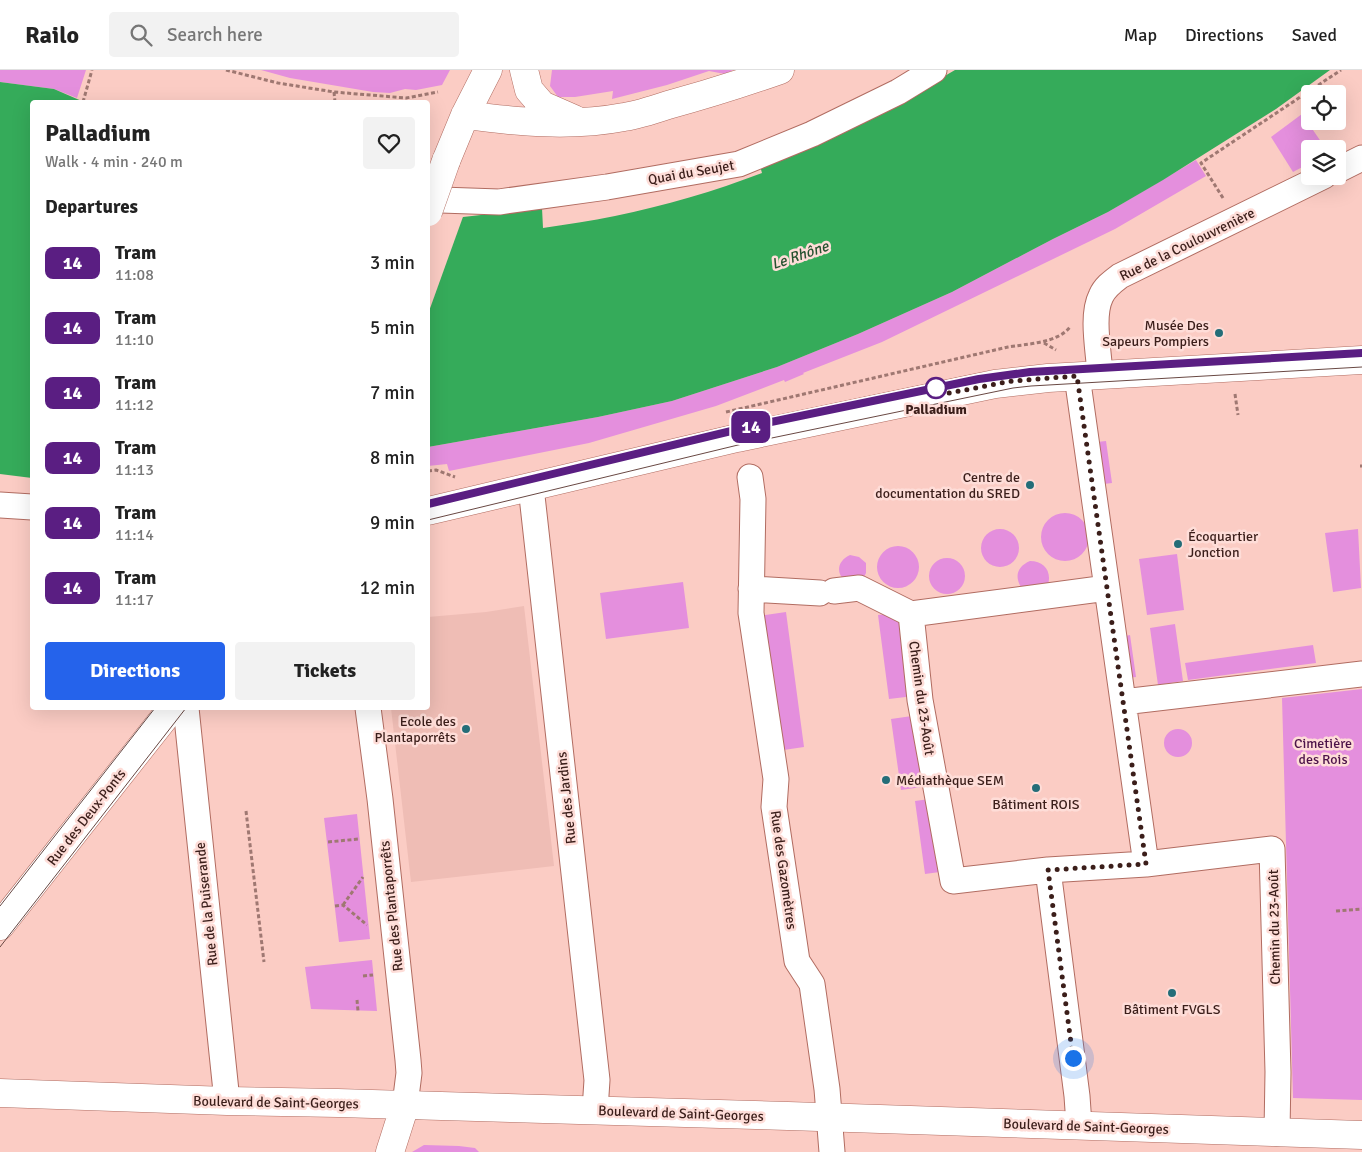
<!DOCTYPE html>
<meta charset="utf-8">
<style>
:root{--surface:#fff;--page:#f2f2f2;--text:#222;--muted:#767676;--line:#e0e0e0;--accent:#2563eb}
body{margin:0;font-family:Signika,sans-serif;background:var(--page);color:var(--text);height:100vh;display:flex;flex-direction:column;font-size:19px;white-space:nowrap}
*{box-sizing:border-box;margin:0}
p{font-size:16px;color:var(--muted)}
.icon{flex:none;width:28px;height:28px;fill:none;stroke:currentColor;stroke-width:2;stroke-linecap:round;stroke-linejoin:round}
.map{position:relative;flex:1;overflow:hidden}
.details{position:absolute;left:30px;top:30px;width:400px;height:610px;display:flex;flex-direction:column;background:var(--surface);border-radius:5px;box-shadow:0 5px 20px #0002}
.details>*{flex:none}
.badge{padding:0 10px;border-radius:8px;font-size:18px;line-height:32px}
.controls{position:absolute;left:1301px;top:15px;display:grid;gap:10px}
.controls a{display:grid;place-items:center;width:45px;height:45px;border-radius:5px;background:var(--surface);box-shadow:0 5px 20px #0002;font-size:25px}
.you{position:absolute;width:25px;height:25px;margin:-12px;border:4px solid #fff;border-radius:50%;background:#1a73e8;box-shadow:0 0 0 8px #1a73e833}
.map>.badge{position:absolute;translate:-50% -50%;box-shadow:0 0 0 2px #fff}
h2{padding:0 15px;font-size:19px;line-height:45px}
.round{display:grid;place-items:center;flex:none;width:52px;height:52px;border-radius:5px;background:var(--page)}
.headline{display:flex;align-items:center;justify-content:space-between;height:85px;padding:0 15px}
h1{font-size:24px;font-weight:700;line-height:38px}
.action{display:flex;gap:10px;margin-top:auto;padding:10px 15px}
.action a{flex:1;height:58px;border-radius:5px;background:var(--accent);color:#fff;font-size:20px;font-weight:700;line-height:58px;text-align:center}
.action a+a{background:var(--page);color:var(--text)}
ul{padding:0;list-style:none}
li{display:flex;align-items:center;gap:15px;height:65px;padding:0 15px}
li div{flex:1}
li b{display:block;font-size:19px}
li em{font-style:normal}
li .badge{min-width:55px;font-weight:700;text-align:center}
header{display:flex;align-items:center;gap:30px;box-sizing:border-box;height:70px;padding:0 25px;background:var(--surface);border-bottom:1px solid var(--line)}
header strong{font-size:24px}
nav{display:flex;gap:28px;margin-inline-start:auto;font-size:18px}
.search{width:350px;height:45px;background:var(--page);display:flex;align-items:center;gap:12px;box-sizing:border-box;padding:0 18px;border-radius:5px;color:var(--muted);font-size:19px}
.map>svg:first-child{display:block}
</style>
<header>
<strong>Railo</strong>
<div class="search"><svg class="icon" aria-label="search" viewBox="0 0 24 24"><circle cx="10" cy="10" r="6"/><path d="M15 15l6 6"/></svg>Search here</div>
<nav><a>Map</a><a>Directions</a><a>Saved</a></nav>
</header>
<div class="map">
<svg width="1362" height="1082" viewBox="0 0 1362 1082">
<rect width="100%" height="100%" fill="#fbccc4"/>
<path fill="#efbdb5" d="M524 536 554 796 411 812 391 638H428V547L486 542Z"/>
<path fill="#e48fdd" d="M0 0H86L77 28 54 19 0 12Z
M261 0H450L442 15 416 20 405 19 390 23 373 22 290 8Z
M552 0H733L725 4 709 1 667 15 612 29 613 21 575 27H558L550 16Z
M1302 44 1326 79H1310V93L1293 102 1271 67Z
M1196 90 1206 106 1115 159 882 272 803 303 804 304 785 312 784 310 716 336 589 373 449 401 447 394 428 396V377L598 347 672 331 777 297 858 264 952 222 1053 169 1108 142Z
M1106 371 1112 413 1104 414 1097 372Z
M1041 467a24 24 0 1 1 48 0a24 24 0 1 1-48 0Z
M1358 459 1361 518 1333 522 1325 463Z
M981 478a19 19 0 1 1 38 0a19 19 0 1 1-38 0Z
M877 497a21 21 0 1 1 42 0a21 21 0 1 1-42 0Z
M1177 484 1184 540 1147 545 1139 489Z
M850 485 859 487 866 493V503L864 507 844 510C835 501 839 490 850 485Z
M929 506a18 18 0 1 1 36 0a18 18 0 1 1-36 0Z
M1030 491C1044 491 1052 501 1048 515L1021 517C1014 506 1018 496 1030 491Z
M683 512 689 558 606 569 600 523Z
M786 542 804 677 777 681 758 546Z
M903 542 914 626 889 629 878 545Z
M1175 554 1183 611 1158 615 1150 558Z
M1130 565 1136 607 1127 608 1121 567Z
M1313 575 1316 593 1188 610 1185 593Z
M1362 619V1030L1293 1028 1282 628Z
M912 646 922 717 901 720 891 649Z
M1164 673a14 14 0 1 1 28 0a14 14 0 1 1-28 0Z
M937 728 947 801 925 804 915 731Z
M357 744 370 869 339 872 324 748Z
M372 890 377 941 311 939 305 897Z
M424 1075 459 1076 475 1078 479 1082H412Z"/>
<path fill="#35ab5a" d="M955 0H1330L1276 39 1163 110 1108 142 1053 169 952 222 858 264 777 297 672 331 598 347 428 377V146L463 147 542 138 543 158C567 154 591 151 615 146 664 136 715 121 762 103L760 96 919 21Z
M0 12 54 19 84 32H32V408L0 404Z"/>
<path fill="#fbccc4" d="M428 143 464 144 428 244Z"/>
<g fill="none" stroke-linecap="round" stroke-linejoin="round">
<g stroke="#b16c61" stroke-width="27">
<path id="street" d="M1338 100 1362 88
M428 128 441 130 499 132 607 117 739 94 812 64 898 22 934 0
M1100 305C1099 282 1091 246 1101 226 1105 217 1112 212 1120 206L1324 106
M1077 306 1146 794 1048 800 1077 1026 1079 1055
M750 407 753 429 751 543 776 709 774 737 797 891 812 914 827 1019 832 1082
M531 417 597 1010 595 1040
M0 435 32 437
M751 519 820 523
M834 521 859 518 911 544
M1123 632 1362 604
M186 638 227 1031
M368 638 380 729 408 990 409 1003 405 1035
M1146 794 1272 779 1278 1002 1277 1063
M1048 800 953 811 920 630 911 544 1107 518"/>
</g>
<g stroke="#b16c61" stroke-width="29">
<path id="secondary" d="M524 0 529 20 542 35 574 49
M465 45C517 52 572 57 624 47 638 45 653 40 668 35 705 25 743 13 780 0
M446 91 465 45 488 0
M428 441 737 368 995 314 1048 308 1362 290
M0 856 172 638
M0 1023 227 1031 338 1033 788 1046 1362 1065
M390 1082 405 1035"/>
</g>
<path stroke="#9f7872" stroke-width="3" stroke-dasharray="4 2.5" stroke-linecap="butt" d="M226 0 278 13 334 22 406 28 438 22
M334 22 335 32
M83 32 92 0
M1223 128 1201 93 1341 0
M1044 273 1056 280
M1235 324 1238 345
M726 342 1008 277C1026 274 1058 273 1070 257
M1360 396H1362
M428 401 436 400 455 407
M246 741 264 892
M328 772 359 769
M343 835 363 807
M335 836 343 835 367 855
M1336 841 1362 839
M363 906 373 905
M357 930 358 941"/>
<use href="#street" stroke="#fff" stroke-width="25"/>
<use href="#secondary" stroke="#fff" stroke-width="28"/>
<path stroke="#694843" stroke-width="1" d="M428 434 752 356 979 309 1030 302 1362 283
M428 450 738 375 1013 318 1031 316 1362 297
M0 836 155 638
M0 877 186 638"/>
<g stroke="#b16c61" stroke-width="29" stroke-linecap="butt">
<path id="secondary-bridge" d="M428 142 446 91"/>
</g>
<use href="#secondary-bridge" stroke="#fff" stroke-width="28"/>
</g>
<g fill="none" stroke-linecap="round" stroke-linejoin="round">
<g stroke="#fff" stroke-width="11">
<path id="line" d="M428 434 752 356 979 309 1030 302 1362 283"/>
</g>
<use href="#line" stroke="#5a1e82" stroke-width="8"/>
<path stroke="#3b1e1a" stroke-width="5" stroke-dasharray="0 9" d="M936 318 939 325 1012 311 1077 306 1146 794 1048 800 1073 988"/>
</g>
<g fill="#246d78" stroke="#feddd8" stroke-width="2">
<circle cx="1219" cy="263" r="5"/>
<circle cx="1030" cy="415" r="5"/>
<circle cx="1178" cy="474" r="5"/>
<circle cx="466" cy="659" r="5"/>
<circle cx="886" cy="710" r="5"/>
<circle cx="1036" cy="718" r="5"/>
<circle cx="1172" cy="923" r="5"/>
</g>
<circle fill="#fff" stroke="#5a1e82" stroke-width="2.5" cx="936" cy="318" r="10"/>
<g text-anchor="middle" stroke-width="5" stroke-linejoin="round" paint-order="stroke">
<g font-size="14" fill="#3b1e1a" stroke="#feddd8">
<text transform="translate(691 102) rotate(-10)" y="5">Quai du Seujet</text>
<text transform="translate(1187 174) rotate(-26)" y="5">Rue de la Coulouvrenière</text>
<text transform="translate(922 628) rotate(82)" y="5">Chemin du 23-Août</text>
<text transform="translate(566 728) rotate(-96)" y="5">Rue des Jardins</text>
<text transform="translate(86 747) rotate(-52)" y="5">Rue des Deux-Ponts</text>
<text transform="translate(784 800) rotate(82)" y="5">Rue des Gazomètres</text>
<text transform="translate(206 834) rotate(-96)" y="5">Rue de la Puiserande</text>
<text transform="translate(391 836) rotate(-96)" y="5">Rue des Plantaporrêts</text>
<text transform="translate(1274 857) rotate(-91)" y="5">Chemin du 23-Août</text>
<text transform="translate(276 1032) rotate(1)" y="5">Boulevard de Saint-Georges</text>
<text transform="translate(681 1043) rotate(2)" y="5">Boulevard de Saint-Georges</text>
<text transform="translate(1086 1056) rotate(2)" y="5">Boulevard de Saint-Georges</text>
</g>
<g font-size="14" fill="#3b1e1a" stroke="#feddd8" text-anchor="end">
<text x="1209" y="260">Musée Des<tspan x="1209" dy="16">Sapeurs Pompiers</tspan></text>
<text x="1020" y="412">Centre de<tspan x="1020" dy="16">documentation du SRED</tspan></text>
<text x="1188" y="471" text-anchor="start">Écoquartier<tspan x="1188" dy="16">Jonction</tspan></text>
<text x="456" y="656">Ecole des<tspan x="456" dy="16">Plantaporrêts</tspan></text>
<text x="896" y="715" text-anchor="start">Médiathèque SEM</text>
<text x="1036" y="739" text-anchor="middle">Bâtiment ROIS</text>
<text x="1172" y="944" text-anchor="middle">Bâtiment FVGLS</text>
</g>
<g font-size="14" font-weight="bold" fill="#3b1e1a" stroke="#feddd8">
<text x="936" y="344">Palladium</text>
</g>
<g font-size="14" fill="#4c1249" stroke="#feddd8">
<text x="1323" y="678">Cimetière<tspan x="1323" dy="16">des Rois</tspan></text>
</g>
<g font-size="15" font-style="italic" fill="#265230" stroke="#feddd8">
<text transform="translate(800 185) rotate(-19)" y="5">Le Rhône</text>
</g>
</g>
</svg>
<div class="controls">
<a><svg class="icon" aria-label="locate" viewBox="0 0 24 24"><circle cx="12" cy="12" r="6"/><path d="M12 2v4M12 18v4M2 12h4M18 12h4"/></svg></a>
<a><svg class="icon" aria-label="layers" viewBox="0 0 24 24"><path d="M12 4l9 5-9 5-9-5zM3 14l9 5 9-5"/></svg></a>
</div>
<div class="you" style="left:1073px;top:988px"></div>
<b class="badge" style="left:751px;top:357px;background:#5a1e82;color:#fff">14</b>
<section class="details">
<div class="headline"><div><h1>Palladium</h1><p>Walk · 4 min · 240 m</p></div><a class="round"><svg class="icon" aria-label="heart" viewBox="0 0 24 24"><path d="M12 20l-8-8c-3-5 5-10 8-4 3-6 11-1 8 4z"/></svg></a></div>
<h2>Departures</h2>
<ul>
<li><span class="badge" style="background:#5a1e82;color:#fff">14</span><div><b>Tram</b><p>11:08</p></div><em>3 min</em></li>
<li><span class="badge" style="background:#5a1e82;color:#fff">14</span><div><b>Tram</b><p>11:10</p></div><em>5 min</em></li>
<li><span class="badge" style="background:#5a1e82;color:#fff">14</span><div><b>Tram</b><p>11:12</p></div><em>7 min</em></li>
<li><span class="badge" style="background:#5a1e82;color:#fff">14</span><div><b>Tram</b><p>11:13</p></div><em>8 min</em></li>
<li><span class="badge" style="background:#5a1e82;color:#fff">14</span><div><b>Tram</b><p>11:14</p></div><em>9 min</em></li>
<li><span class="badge" style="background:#5a1e82;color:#fff">14</span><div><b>Tram</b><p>11:17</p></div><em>12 min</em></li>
</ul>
<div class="action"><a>Directions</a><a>Tickets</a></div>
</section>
</div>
